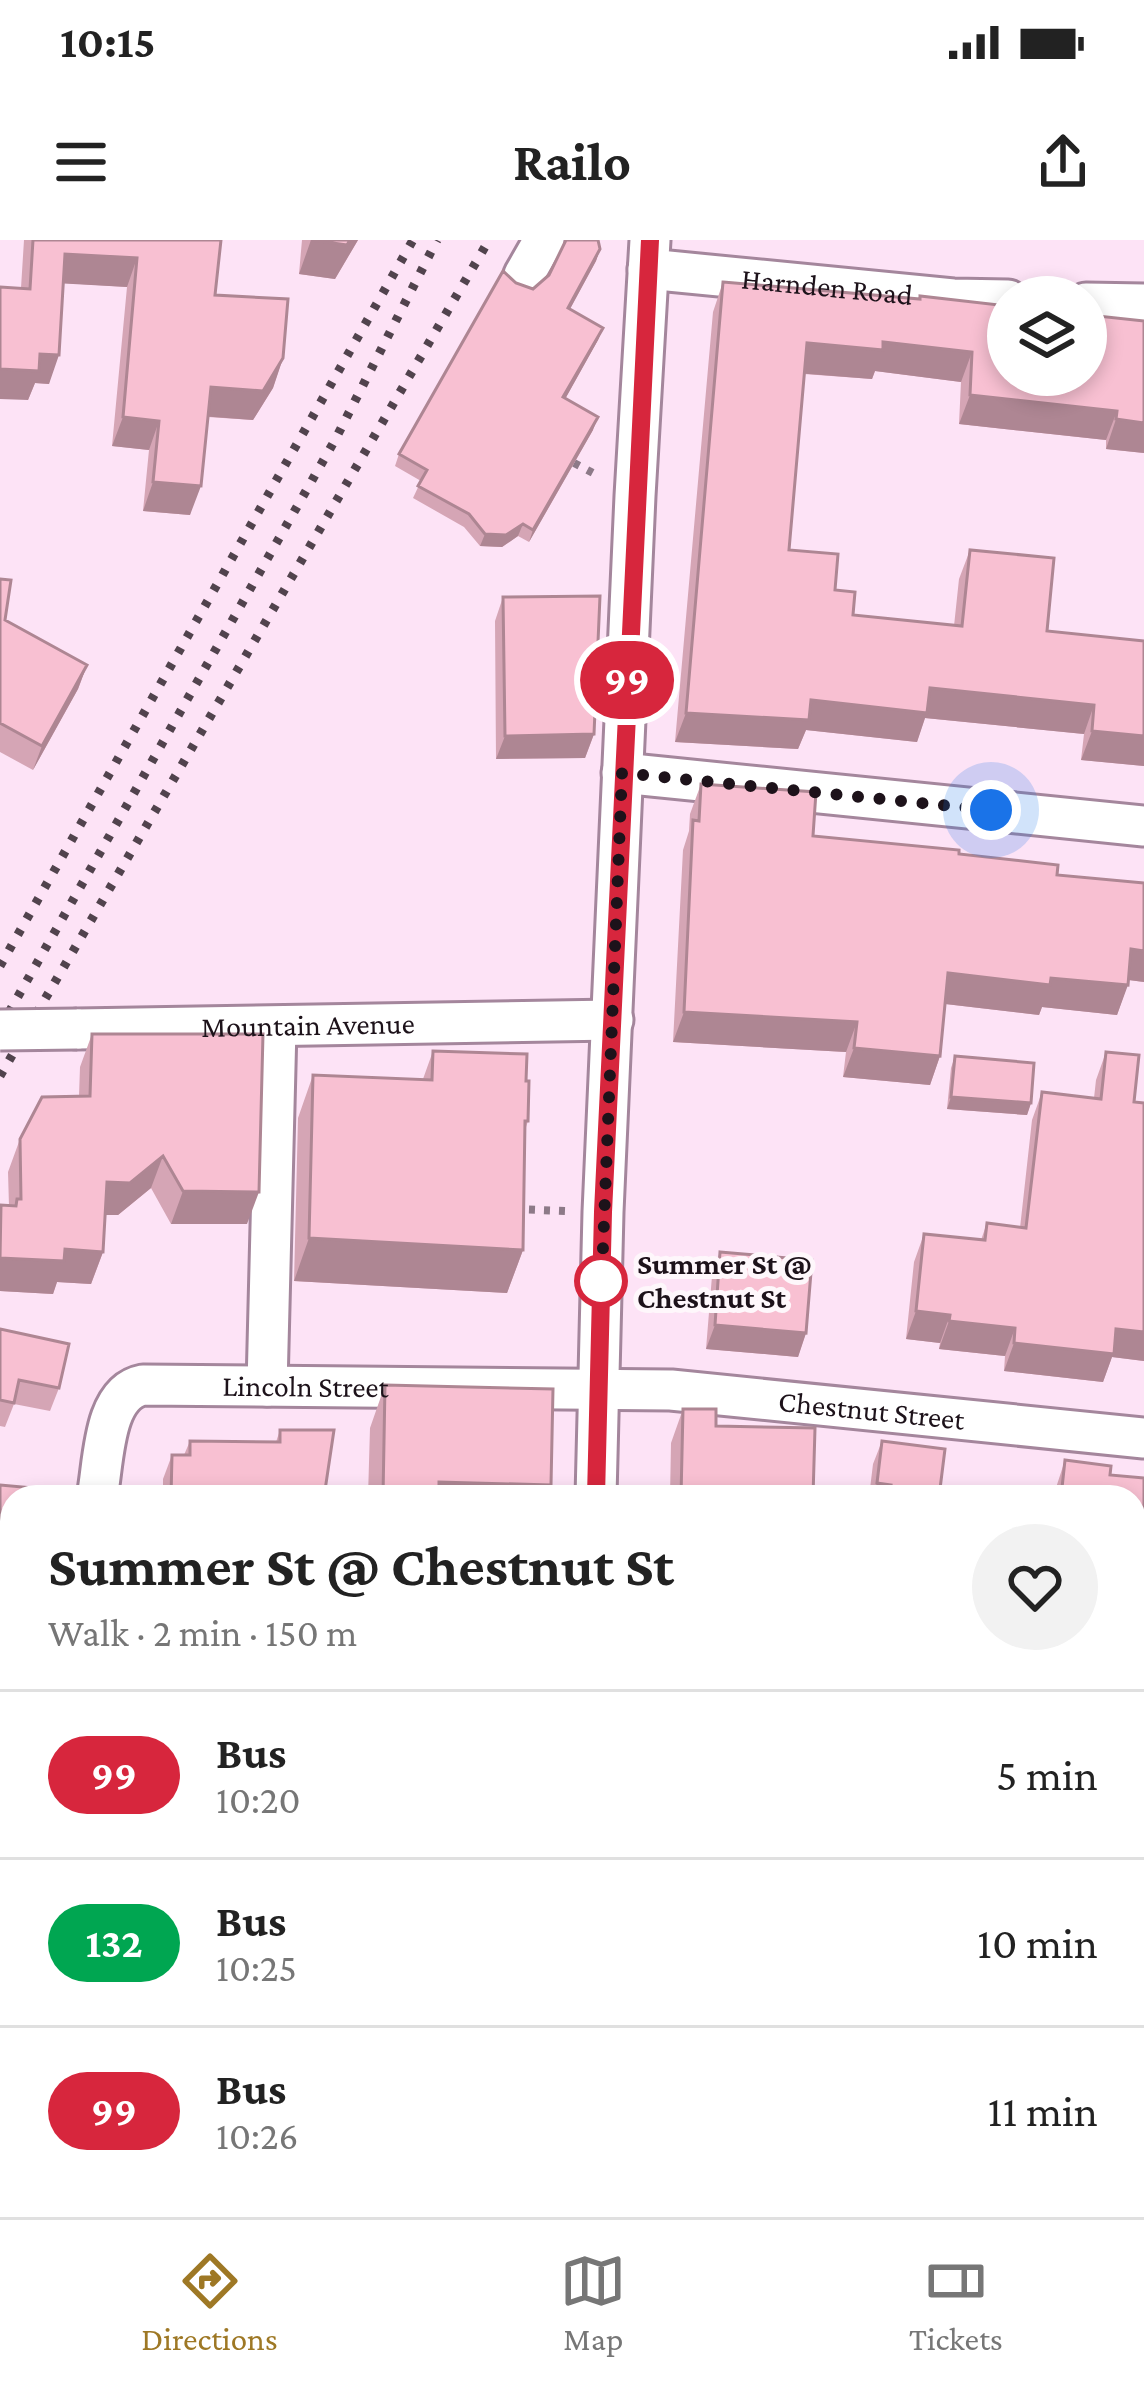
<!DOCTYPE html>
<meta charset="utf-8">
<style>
:root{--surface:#fff;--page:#f2f2f2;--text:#222;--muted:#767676;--line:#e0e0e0;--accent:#9e7825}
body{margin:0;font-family:"Crimson Pro",serif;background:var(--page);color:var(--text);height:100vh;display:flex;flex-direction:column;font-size:45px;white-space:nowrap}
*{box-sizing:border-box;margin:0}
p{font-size:39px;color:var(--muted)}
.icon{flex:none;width:66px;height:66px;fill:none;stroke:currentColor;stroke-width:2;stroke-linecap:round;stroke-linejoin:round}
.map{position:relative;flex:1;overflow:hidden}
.drawer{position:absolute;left:0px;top:1245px;width:1146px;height:732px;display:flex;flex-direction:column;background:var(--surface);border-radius:36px 36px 0 0;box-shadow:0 6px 18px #0003}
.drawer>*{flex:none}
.badge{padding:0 24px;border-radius:39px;font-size:42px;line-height:78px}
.fabs{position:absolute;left:987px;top:36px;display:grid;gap:24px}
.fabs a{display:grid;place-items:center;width:120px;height:120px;border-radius:50%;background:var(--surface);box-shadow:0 6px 18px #0003;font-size:60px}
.you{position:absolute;width:60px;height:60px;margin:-30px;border:9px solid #fff;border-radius:50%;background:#1a73e8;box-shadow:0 0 0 18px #1a73e833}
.map>.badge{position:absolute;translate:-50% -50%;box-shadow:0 0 0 6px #fff}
.round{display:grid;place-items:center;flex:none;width:126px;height:126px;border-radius:63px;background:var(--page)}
.headline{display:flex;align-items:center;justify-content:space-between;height:204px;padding:0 48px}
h1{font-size:57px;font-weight:700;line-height:90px}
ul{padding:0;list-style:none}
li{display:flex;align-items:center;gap:36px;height:168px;padding:0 48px;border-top:3px solid var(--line)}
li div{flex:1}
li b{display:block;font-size:45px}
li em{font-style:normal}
li .badge{min-width:132px;font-weight:700;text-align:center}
.status{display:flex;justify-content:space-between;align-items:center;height:84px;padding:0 60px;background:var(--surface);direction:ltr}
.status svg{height:33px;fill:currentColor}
header{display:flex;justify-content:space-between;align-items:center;height:156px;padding:0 48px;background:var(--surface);font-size:54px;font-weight:700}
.tab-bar{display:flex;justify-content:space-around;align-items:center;height:168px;border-top:3px solid var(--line);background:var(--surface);font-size:33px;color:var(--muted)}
.tab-bar a{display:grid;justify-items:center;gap:6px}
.tab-bar .selected{color:var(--accent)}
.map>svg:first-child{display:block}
</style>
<div class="status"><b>10:15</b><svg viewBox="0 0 49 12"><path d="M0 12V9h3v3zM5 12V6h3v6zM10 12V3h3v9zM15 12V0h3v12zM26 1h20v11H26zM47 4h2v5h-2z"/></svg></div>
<header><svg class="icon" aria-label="menu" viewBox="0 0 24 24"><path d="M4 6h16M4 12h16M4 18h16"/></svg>Railo<svg class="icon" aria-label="share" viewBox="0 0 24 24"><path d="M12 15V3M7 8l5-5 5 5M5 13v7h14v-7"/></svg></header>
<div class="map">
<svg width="1144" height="1977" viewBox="0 0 1144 1977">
<rect width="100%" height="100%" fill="#fde3f6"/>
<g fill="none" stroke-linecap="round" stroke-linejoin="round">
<g stroke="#a4869c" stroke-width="45">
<g id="minor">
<path id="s1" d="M648 29 953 59 1008 60"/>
<path d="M524 35 544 0"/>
<path d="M1086 63 1144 64"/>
<path d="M622 533 1144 586"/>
<path id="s2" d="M77 789 613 780"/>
<path d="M267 1146 276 787"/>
<path id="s3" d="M97 1257C104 1223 102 1153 143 1145L671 1150 1144 1198"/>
<path d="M596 1257 603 972 635 256 650 0"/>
<path d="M1134 1710 1144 1711"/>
<path d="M0 1767 12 1704"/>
<path d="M586 1977V1965"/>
<path d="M807 1977V1965"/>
<path d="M1103 1977 1104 1965"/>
</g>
</g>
<path stroke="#8d7a88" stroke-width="8" stroke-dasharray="6 9" stroke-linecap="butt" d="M574 223 597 235
M514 969 565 971"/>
<use href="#minor" stroke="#fff" stroke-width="39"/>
<path stroke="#51434d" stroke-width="9" stroke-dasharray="6 12" stroke-linecap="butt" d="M0 726 413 0
M0 788 335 200 437 0
M0 836 489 0"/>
<g stroke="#a4869c" stroke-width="45" stroke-linecap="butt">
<path id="minor-bridge" d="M0 790 77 789"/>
</g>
<use href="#minor-bridge" stroke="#fff" stroke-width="39"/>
</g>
<path fill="#d5a5b5" d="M24 0H221L215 55 283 118 273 148 253 180 208 177 190 275 143 271 149 210 112 206 127 47 64 43 49 144 35 143 28 160 21 48Z
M302 0H358L335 39 299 34Z
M600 9 596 21 570 69 603 88 598 100 565 159 593 190 529 302 518 296 502 307 480 306 464 287 413 258 421 241 395 226 399 214 516 43 533 49Z
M723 42 1144 81V213L1106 209V200L959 184 961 142 875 131 872 139 804 134 789 310 835 350 853 375 954 386 959 339 970 310 1047 391 1144 401V526L1081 520 1084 494 925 478 917 502 806 490 798 509 675 502 713 72Z
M0 339 5 380 87 425 78 449 33 530 0 512Z
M503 357 594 494 585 518 496 519 495 381Z
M701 544 813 596 959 614 1057 635 1144 643V742L1129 740 1117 775 1042 767 1039 775 945 764 940 816 930 845 843 837 846 812 673 802 683 610 689 591 690 574Z
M92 794 247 984H171L151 948 118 975H105L103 1012 91 1044 57 1042 53 1054 0 1051V969L1 965 9 966 8 932 20 899 79 856 80 827Z
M433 811 526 841 528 881 525 890 523 1010 507 1053 294 1041 298 878 313 835 423 839Z
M1106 812 1134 862 1144 863V1121L1112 1117 1103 1142 1004 1131 1005 1116 939 1109 940 1103 906 1099 914 1022 924 994 981 1000 987 983 1020 988 1032 880 1042 852 1094 858 1096 840Z
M955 816 1031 863 1027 875 947 869 951 828Z
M720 1012 806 1093 798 1117 706 1109 712 1036Z
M0 1089 59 1148 50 1171 14 1164 5 1187 0 1186Z
M385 1145 551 1245 547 1257H368L370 1188Z
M683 1169 716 1186 813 1257H670L671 1203Z
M280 1190 324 1257H163V1239L172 1215H184L190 1201 276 1202Z
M882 1201 939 1257H869L873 1224Z
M1065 1220 1111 1226 1110 1235 1144 1238V1382L1134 1381V1257H1053Z
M0 1465 12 1515 3 1542 0 1541Z
M1141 1767H1144V1873H1134V1785Z
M376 1965H528L527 1977H376Z
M655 1965H792V1977H655Z"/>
<path fill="#ae8693" d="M311 0H358L335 39 299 34Z
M600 9 596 21 564 80 568 68Z
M65 14 137 18 127 47 55 43Z
M603 88 598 100 559 170 563 157Z
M883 102 972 112 961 142 875 131 872 139 796 133 807 103Z
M40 114 59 115 49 144 35 143 28 160 0 159V129Z
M283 118 273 148 253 180 200 176 211 147Z
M970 155 1117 171 1106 200 959 184Z
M123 177 159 181 149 210 112 206Z
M598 177 593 190 529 302 533 290Z
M1116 179 1144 183V213L1106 209Z
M153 242 201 246 190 275 143 271Z
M523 284 518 296 502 307 480 306 485 294Z
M87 425 78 449 33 530 42 506Z
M930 448 1094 465 1084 494 925 478 917 502 806 490 798 509 675 502 686 473Z
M1092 491 1144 496V526L1081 520Z
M594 494 585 518 496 519 505 496Z
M1131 709 1144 711V742L1121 739Z
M948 733 1051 738 1128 745 1117 775 1042 767 1039 775 937 763Z
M684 772 857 782 846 812 673 802Z
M854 808 940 816 930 845 843 837Z
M951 857 1031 863 1027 875 947 869Z
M163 916 151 948 118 975H95L107 942Z
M183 951 259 952 247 984H171Z
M309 998 523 1010 507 1053 294 1041Z
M65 1009 103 1012 91 1044 57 1042 53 1054 0 1051V1018Z
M916 1071 950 1075 940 1103 906 1099Z
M949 1081 1015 1088 1005 1116 939 1109Z
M715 1085 806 1093 798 1117 706 1109Z
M1116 1089 1144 1092V1121L1112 1117 1103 1142 1004 1131 1014 1103Z
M439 1242 551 1245 547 1257H434Z
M877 1243 891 1245 886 1257H872Z
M1134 1350 1144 1351V1382L1134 1381Z
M1134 1629H1144V1659L1134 1658Z
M1137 1843H1144V1873H1134V1851Z"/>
<path fill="#f8c0d2" stroke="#ae8693" stroke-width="3" d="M33 0H221L215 55 288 59 283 118 263 151 211 147 201 246 153 242 159 181 123 177 137 18 65 14 59 115 40 114 39 131 0 129V47L30 49Z
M311 0H350L347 5Z
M566 0H598L600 9 568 68 603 88 563 157 598 177 533 290 523 284 506 295 485 294 469 274 418 246 427 230 399 214 503 31 516 43 533 49 549 35Z
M723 42 920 59V56L1008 66V135H1086V66L1089 67 1088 75 1144 81V183L1116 179 1117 171 970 155 972 112 883 102V110L807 103 789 310 838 314 835 350 855 352 853 375 962 386 970 310 1054 318 1047 391 1144 401V496L1092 491 1094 465 930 448 927 473 811 460 809 480 686 473Z
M0 339 11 340 5 380 87 425 42 506 0 483Z
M600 356 594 494 505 496 503 357Z
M701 544 816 552 813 596 959 610V614L1058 625 1057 635 1144 643V711L1131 709 1128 745 1051 738 1050 745 948 733 940 816 854 808 857 782 684 772 693 580 699 581Z
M92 794H263L259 952 183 951 163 916 130 943 107 942 103 1012 65 1009 64 1021 0 1018 1 965 16 966 17 959H21L20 899 42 857 90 856Z
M433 811 527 814 526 841H529L528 881H525L523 1010 309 998 313 835 432 840Z
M1106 812 1139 815 1134 862 1144 863V1092L1116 1089 1114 1114 1014 1103 1015 1088 949 1081 950 1075 916 1071 924 994 985 1000 987 983 1026 988 1042 852 1101 859Z
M955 816 1034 823 1031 863 951 857Z
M720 1012 812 1020 806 1093 715 1085Z
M0 1089 69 1104 59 1148 19 1140 14 1163 0 1160Z
M385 1145 553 1149 551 1245 439 1242V1257H383Z
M683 1169H716V1186L815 1188 813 1257H681Z
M280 1190H334L324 1257H171L172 1215H190V1201L280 1202Z
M882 1201 945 1209 939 1257H889L891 1245 877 1243Z
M1065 1220 1111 1226 1110 1235 1144 1238V1351L1134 1350V1257H1061Z
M0 1245 34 1248 33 1257H12V1393L0 1462Z
M0 1465 12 1467V1516L0 1514Z
M1134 1506 1144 1507V1629H1134Z
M1141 1767H1144V1843H1137Z
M387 1965H528L527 1977H387Z
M670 1965H792V1977H670Z
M170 1972 202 1977H169Z"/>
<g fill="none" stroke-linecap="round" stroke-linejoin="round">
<g stroke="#fff" stroke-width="27">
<path id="line" d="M596 1257 603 972 650 0"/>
</g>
<use href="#line" stroke="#d7263d" stroke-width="18"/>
<path stroke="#1d121a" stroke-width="12" stroke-dasharray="0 21.6" d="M601 1041V1057L622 533 991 570"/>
</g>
<circle fill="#fff" stroke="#d7263d" stroke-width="6" cx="601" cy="1041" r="24"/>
<g text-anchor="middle" stroke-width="10" stroke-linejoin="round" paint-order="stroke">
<g font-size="30" fill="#1d121a" stroke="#fef7fb">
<text dy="10" stroke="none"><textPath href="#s1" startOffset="180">Harnden Road</textPath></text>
<text dy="10" stroke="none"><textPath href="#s2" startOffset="231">Mountain Avenue</textPath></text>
<text dy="10" stroke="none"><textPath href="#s3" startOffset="291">Lincoln Street</textPath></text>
<text dy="10" stroke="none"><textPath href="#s3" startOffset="858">Chestnut Street</textPath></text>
</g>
<g font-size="30" font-weight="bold" fill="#1d121a" stroke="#fef7fb" text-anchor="start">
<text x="637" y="1034">Summer St @<tspan x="637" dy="34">Chestnut St</tspan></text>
</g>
</g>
</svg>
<div class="fabs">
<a><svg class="icon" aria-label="layers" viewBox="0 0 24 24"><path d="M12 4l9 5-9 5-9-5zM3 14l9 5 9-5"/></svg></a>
</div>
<div class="you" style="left:991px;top:570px"></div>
<b class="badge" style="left:627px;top:440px;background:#d7263d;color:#fff">99</b>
<section class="drawer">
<div class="headline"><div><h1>Summer St @ Chestnut St</h1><p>Walk · 2 min · 150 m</p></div><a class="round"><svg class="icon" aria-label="heart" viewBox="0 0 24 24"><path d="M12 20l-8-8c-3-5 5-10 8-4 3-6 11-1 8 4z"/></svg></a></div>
<ul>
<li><span class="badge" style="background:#d7263d;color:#fff">99</span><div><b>Bus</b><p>10:20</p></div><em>5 min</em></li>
<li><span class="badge" style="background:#00a651;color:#fff">132</span><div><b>Bus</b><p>10:25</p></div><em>10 min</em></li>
<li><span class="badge" style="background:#d7263d;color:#fff">99</span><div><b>Bus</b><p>10:26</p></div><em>11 min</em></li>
</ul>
</section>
</div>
<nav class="tab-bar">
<a class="selected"><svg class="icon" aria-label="directions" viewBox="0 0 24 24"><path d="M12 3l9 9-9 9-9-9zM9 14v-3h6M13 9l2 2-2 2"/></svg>Directions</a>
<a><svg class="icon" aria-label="map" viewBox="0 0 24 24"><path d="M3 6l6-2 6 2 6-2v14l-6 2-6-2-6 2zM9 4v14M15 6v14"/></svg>Map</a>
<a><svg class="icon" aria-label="tickets" viewBox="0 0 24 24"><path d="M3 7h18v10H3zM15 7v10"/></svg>Tickets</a>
</nav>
